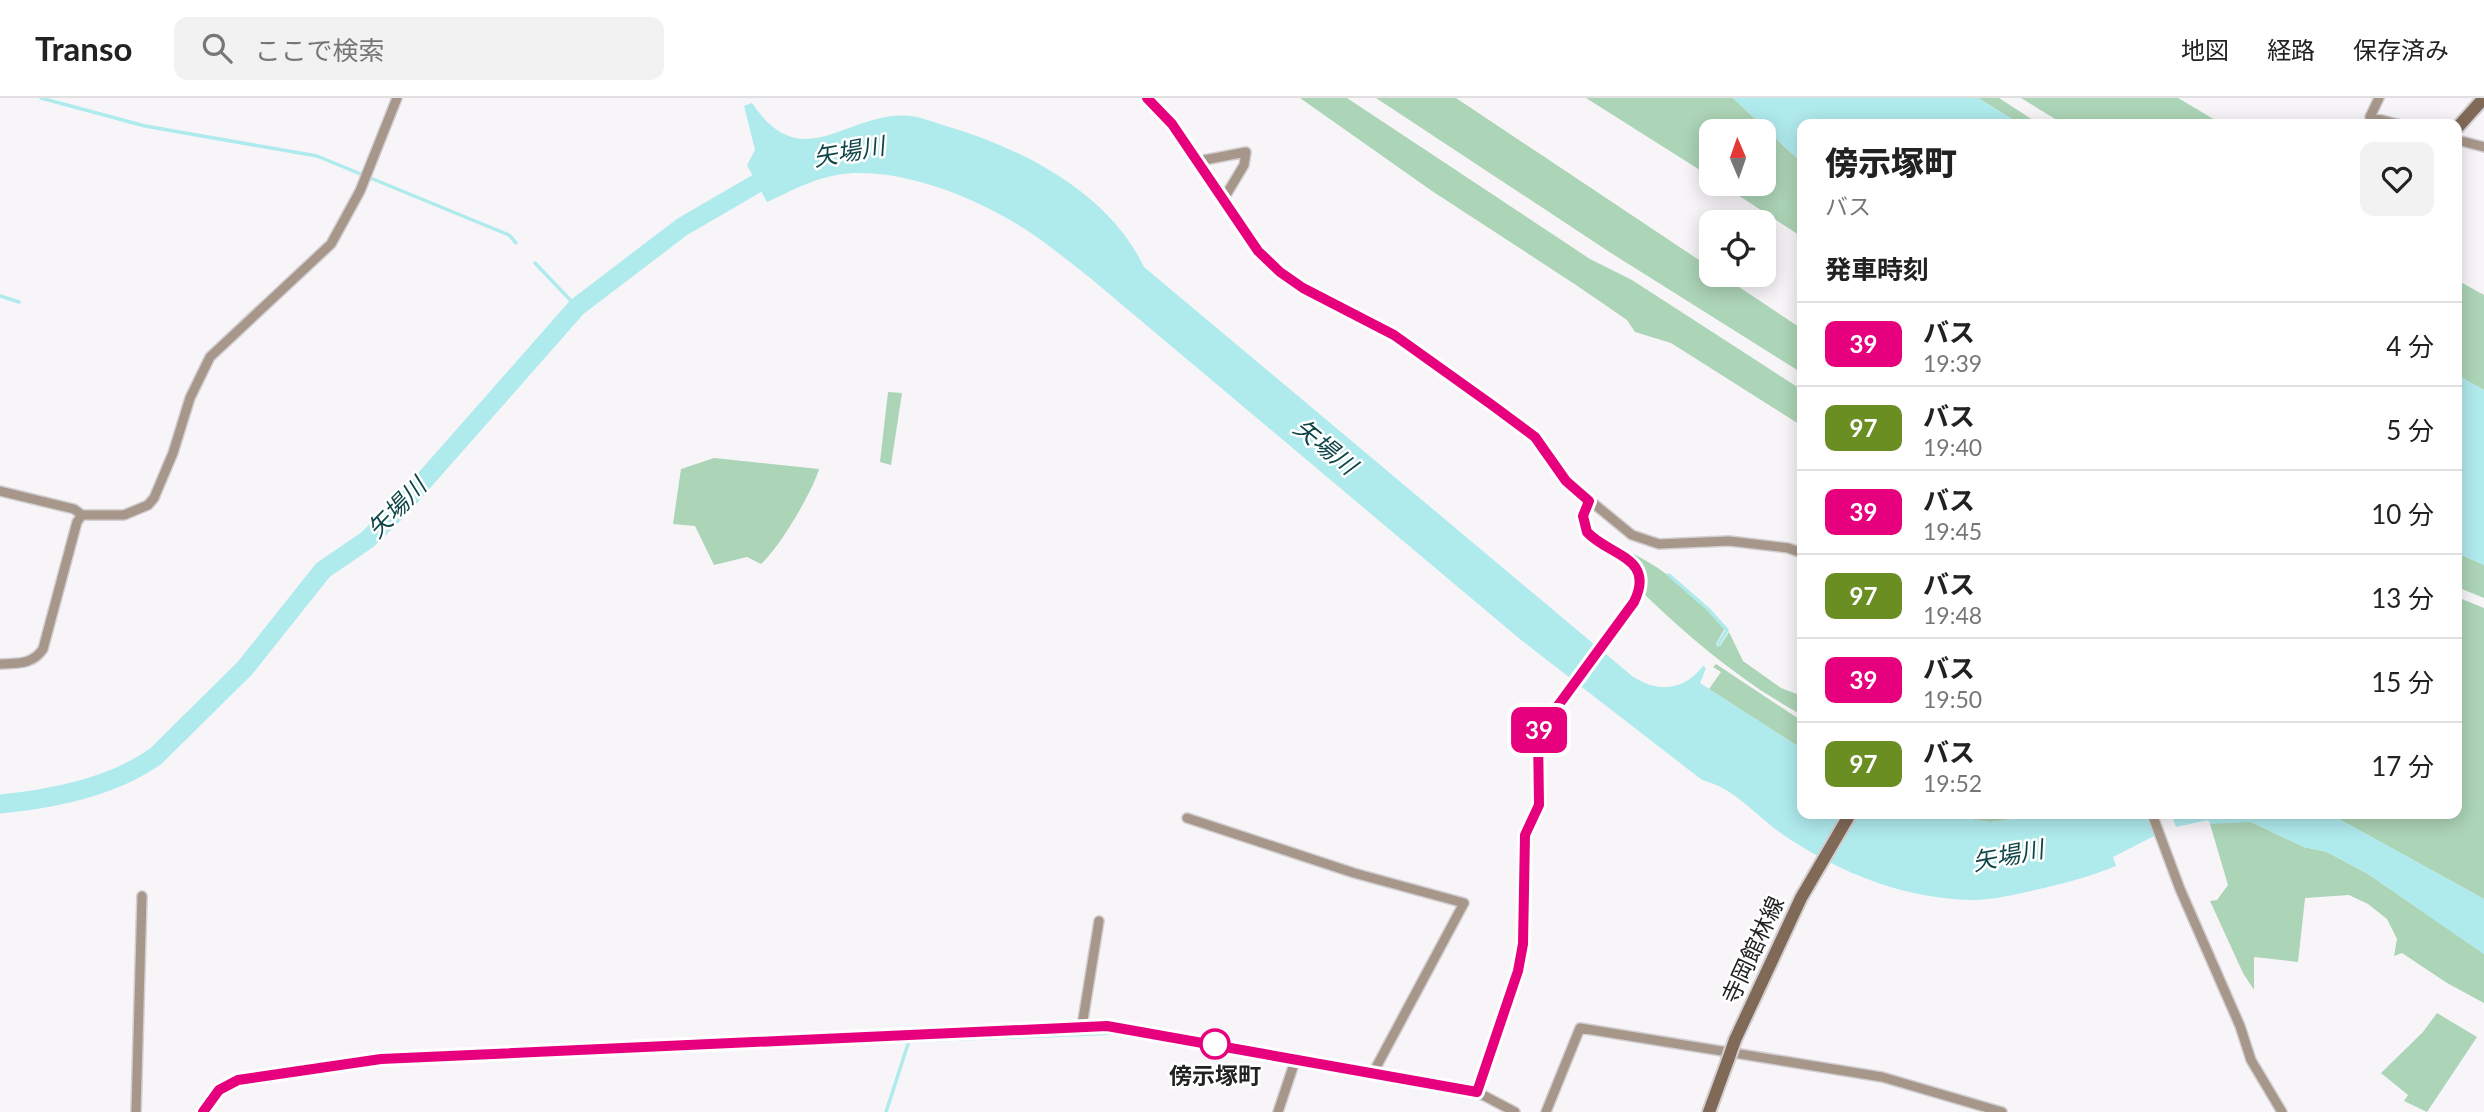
<!DOCTYPE html>
<html lang="ja">
<meta charset="utf-8">
<style>
:root{--surface:#fff;--page:#f2f2f2;--text:#222;--muted:#767676;--line:#e0e0e0}
body{margin:0;font-family:Lato,"Noto Sans JP",sans-serif;background:var(--page);color:var(--text);height:100vh;display:flex;flex-direction:column;font-size:26px;white-space:nowrap}
*{box-sizing:border-box;margin:0}
p{font-size:23px;color:var(--muted)}
.icon{flex:none;width:38px;height:38px;fill:none;stroke:currentColor;stroke-width:2;stroke-linecap:round;stroke-linejoin:round}
.map{position:relative;flex:1;overflow:hidden}
.side{position:absolute;left:1797px;top:21px;width:665px;height:700px;display:flex;flex-direction:column;background:var(--surface);border-radius:14px;box-shadow:0 4px 18px #0003}
.side>*{flex:none}
.badge{padding:0 14px;border-radius:10px;font-size:24px;line-height:46px}
.needle{width:46px;rotate:358deg}
.tools{position:absolute;left:1699px;top:21px;display:grid;gap:14px}
.tools a{display:grid;place-items:center;width:77px;height:77px;border-radius:14px;background:var(--surface);box-shadow:0 4px 18px #0003;font-size:35px}
.map>.badge{position:absolute;translate:-50% -50%;box-shadow:0 0 0 4px #fff}
h2{padding:0 28px;font-size:26px;line-height:63px}
.round{display:grid;place-items:center;flex:none;width:74px;height:74px;border-radius:14px;background:var(--page)}
.overview{display:flex;align-items:center;justify-content:space-between;height:119px;padding:0 28px}
h1{font-size:33px;font-weight:800;line-height:52px}
ul{padding:0;list-style:none}
li{display:flex;align-items:center;gap:21px;height:84px;padding:0 28px;border-top:2px solid var(--line)}
li div{flex:1}
li b{display:block;font-size:26px}
li em{font-style:normal}
li .badge{min-width:77px;font-weight:700;text-align:center}
header{display:flex;align-items:center;gap:42px;box-sizing:border-box;height:98px;padding:0 35px;background:var(--surface);border-bottom:2px solid var(--line)}
header strong{font-size:33px}
nav{display:flex;gap:38px;margin-inline-start:auto;font-size:24px}
.search{width:490px;height:63px;background:var(--page);display:flex;align-items:center;gap:18px;box-sizing:border-box;padding:0 24px;border-radius:14px;color:var(--muted);font-size:26px}
.map>svg:first-child{display:block}
</style>
<header>
<strong>Transo</strong>
<div class="search"><svg class="icon" aria-label="search" viewBox="0 0 24 24"><circle cx="10" cy="10" r="6"/><path d="M15 15l6 6"/></svg>ここで検索</div>
<nav><a>地図</a><a>経路</a><a>保存済み</a></nav>
</header>
<div class="map">
<svg width="2484" height="1014" viewBox="0 0 2484 1014">
<rect width="100%" height="100%" fill="#f8f5f9"/>
<path fill="#acd4b6" d="M1300 0H1347L1590 161 1632 182 1802 292V328L1671 245 1635 234 1627 222 1576 187 1432 93Z
M1376 0H1456L1711 170 1712 177H1721L1802 231V275L1611 155Z
M1586 0H1733L1802 65V139L1721 86H1764V33H1712L1711 79Z
M1978 0H1999L2039 26H2020Z
M2021 0H2178L2222 26H2063Z
M2457 182 2484 197V292L2457 277Z
M888 294 902 295 891 367 880 364Z
M714 360 819 371C813 393 778 452 761 466L747 459 714 467 695 428 673 426 681 371Z
M1632 455C1668 473 1698 500 1725 530L1716 546 1720 548 1729 534 1743 563 1781 590 1802 598V617C1743 585 1692 542 1644 496L1647 480Z
M2457 455 2484 467V500L2457 489Z
M2457 499 2484 510V801L2337 720 2340 716H2457Z
M1716 566 1802 623V651L1709 591 1721 574 1713 569Z
M1934 716H2049L1990 724Z
M2231 723 2251 724 2304 749 2327 754 2368 776 2480 853 2484 856V905L2447 885 2402 855 2394 858 2397 841 2387 821 2368 806 2349 797 2305 800 2298 864 2254 859V892L2243 875 2210 803 2217 802 2228 787 2210 726Z
M2437 915 2477 939 2427 1014 2404 1003 2408 997 2381 975 2423 934Z"/>
<path fill="#afeaed" d="M1733 0H1978L2020 26H1802V65Z
M752 5C803 81 847 12 910 18 922 19 935 25 946 28 1022 50 1109 95 1144 169L1632 578C1657 595 1684 593 1703 568L1706 570 1700 585 1802 651V716H1934L1990 724 2049 716H2155L2162 734 2113 759 2116 768C2092 778 2069 784 2044 790 2022 795 1999 801 1976 802 1907 802 1842 776 1785 738 1758 720 1735 690 1702 682L1521 542 1089 179C1061 157 1033 134 1001 117 956 92 888 68 837 77 812 81 789 94 767 104L747 67 755 52 744 8Z
M2457 277 2484 292V467L2457 455Z
M2171 716H2330L2484 801V856L2368 776 2327 754 2304 749 2251 724 2210 726 2208 722 2176 729Z"/>
<g fill="none" stroke-linecap="round" stroke-linejoin="round">
<path stroke="#afeaed" stroke-width="3.5" d="M41 0 145 28 317 58 509 137 516 145
M535 165 577 209
M0 198 19 204
M1669 477 1708 511 1727 532 1718 547
M886 1014 909 943 1117 935 1481 1001"/>
<path stroke="#afeaed" stroke-width="19" d="M0 706C52 701 113 689 156 658L245 570 323 472 367 442 399 411 577 209 682 129 780 72"/>
<g stroke="#d2cfd2" stroke-width="12">
<path id="minor" d="M1147 0 1172 26 1258 153 1280 174 1303 190 1394 237 1492 307 1535 339 1566 383 1632 437 1659 446 1729 443 1788 450 1802 455
M2379 0 2370 19 2398 26
M2457 42 2484 49
M1199 63 1246 54 1244 67 1223 102
M0 393 74 411 82 417
M0 566C18 565 32 567 43 551L77 424 82 417H124L148 407 154 400 173 355 190 300 210 259 331 146 360 93 397 0
M2152 716 2180 791 2240 928 2251 962 2282 1014
M1187 720 1354 775 1464 805 1373 975
M1082 928 1099 823
M1477 994 1518 873 1523 846 1525 737 1539 707 1538 635 1634 504C1656 459 1609 458 1587 434L1583 418 1589 403
M136 1014 142 798
M203 1014 219 993 238 982 381 961 1107 928 1477 994 1515 1014
M1278 1014 1296 960
M1546 1014 1580 930 1882 979 2002 1014"/>
</g>
<g stroke="#d2cfd2" stroke-width="16">
<path id="secondary" d="M2457 30 2484 0
M1735 942 1801 800 1850 716
M1709 1014 1728 962"/>
</g>
<use href="#minor" stroke="#a7978a" stroke-width="9"/>
<use href="#secondary" stroke="#806957" stroke-width="12"/>
<g stroke="#d2cfd2" stroke-width="16" stroke-linecap="butt">
<path id="secondary-bridge" d="M1728 962 1735 942"/>
</g>
<use href="#secondary-bridge" stroke="#806957" stroke-width="12"/>
</g>
<g fill="none" stroke-linecap="round" stroke-linejoin="round">
<g stroke="#fff" stroke-width="16">
<path id="line" d="M203 1014 219 992 238 982 381 961 1107 928 1477 994 1518 873 1523 846 1525 737 1539 707 1538 635 1634 504C1656 459 1609 458 1587 434L1583 418 1589 403 1566 383 1535 339 1492 307 1394 237 1303 190 1280 174 1258 153 1172 26 1147 0"/>
</g>
<use href="#line" stroke="#e6007e" stroke-width="10"/>
</g>
<circle fill="#fff" stroke="#e6007e" stroke-width="3.5" cx="1215" cy="946" r="14"/>
<g text-anchor="middle" stroke-width="5" stroke-linejoin="round" paint-order="stroke">
<g font-size="23" fill="#232223" stroke="#fff">
<text transform="translate(1753 852) rotate(-65)" y="8">寺岡館林線</text>
</g>
<g font-size="23" font-weight="bold" fill="#232223" stroke="#fff">
<text x="1215" y="986">傍示塚町</text>
</g>
<g font-size="24" font-style="italic" fill="#114649" stroke="#fff">
<text transform="translate(849 54) rotate(-10)" y="8">矢場川</text>
<text transform="translate(1325 349) rotate(39)" y="8">矢場川</text>
<text transform="translate(397 410) rotate(-46)" y="8">矢場川</text>
<text transform="translate(2008 758) rotate(-11)" y="8">矢場川</text>
</g>
</g>
</svg>
<div class="tools">
<a><svg class="needle" viewBox="-14 -14 28 28"><path d="M0-13l5 13h-10z" fill="#e53935"/><path d="M0 13l5-13h-10z" fill="#767676"/></svg></a>
<a><svg class="icon" aria-label="locate" viewBox="0 0 24 24"><circle cx="12" cy="12" r="6"/><path d="M12 2v4M12 18v4M2 12h4M18 12h4"/></svg></a>
</div>
<b class="badge" style="left:1539px;top:632px;background:#e6007e;color:#fff">39</b>
<section class="side">
<div class="overview"><div><h1>傍示塚町</h1><p>バス</p></div><a class="round"><svg class="icon" aria-label="heart" viewBox="0 0 24 24"><path d="M12 20l-8-8c-3-5 5-10 8-4 3-6 11-1 8 4z"/></svg></a></div>
<h2>発車時刻</h2>
<ul>
<li><span class="badge" style="background:#e6007e;color:#fff">39</span><div><b>バス</b><p>19:39</p></div><em>4 分</em></li>
<li><span class="badge" style="background:#6b8e23;color:#fff">97</span><div><b>バス</b><p>19:40</p></div><em>5 分</em></li>
<li><span class="badge" style="background:#e6007e;color:#fff">39</span><div><b>バス</b><p>19:45</p></div><em>10 分</em></li>
<li><span class="badge" style="background:#6b8e23;color:#fff">97</span><div><b>バス</b><p>19:48</p></div><em>13 分</em></li>
<li><span class="badge" style="background:#e6007e;color:#fff">39</span><div><b>バス</b><p>19:50</p></div><em>15 分</em></li>
<li><span class="badge" style="background:#6b8e23;color:#fff">97</span><div><b>バス</b><p>19:52</p></div><em>17 分</em></li>
</ul>
</section>
</div>
